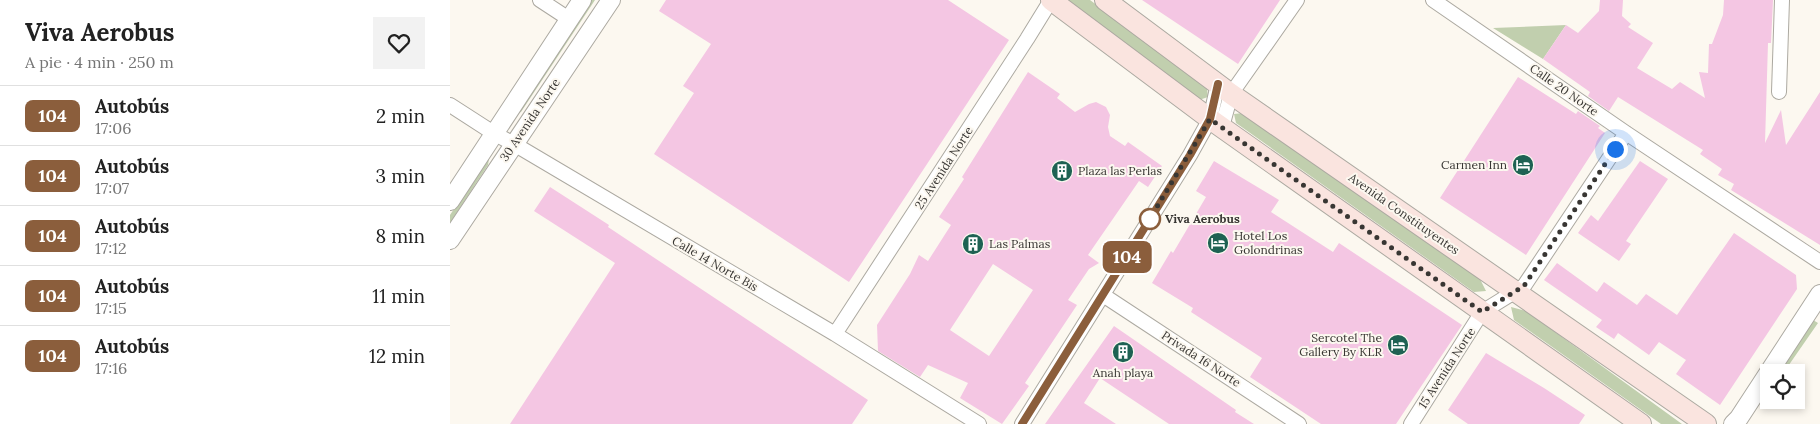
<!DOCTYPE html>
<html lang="es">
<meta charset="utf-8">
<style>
:root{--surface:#fff;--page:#f2f2f2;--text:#222;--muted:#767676;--line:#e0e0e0}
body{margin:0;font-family:Lora,serif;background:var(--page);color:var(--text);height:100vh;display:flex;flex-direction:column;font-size:19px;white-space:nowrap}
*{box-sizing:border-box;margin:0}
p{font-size:16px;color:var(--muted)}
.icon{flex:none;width:28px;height:28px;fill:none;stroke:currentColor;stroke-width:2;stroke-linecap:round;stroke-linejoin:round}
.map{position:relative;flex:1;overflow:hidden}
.side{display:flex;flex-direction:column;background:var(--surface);width:450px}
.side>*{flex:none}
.badge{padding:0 10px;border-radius:8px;font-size:18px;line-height:32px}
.controls{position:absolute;left:1310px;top:364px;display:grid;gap:10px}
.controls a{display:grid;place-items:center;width:45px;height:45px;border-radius:0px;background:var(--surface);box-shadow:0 2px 8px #0003;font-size:25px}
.you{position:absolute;width:25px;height:25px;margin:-12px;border:4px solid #fff;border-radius:50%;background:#1a73e8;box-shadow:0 0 0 8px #1a73e833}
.map>.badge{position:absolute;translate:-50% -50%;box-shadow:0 0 0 2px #fff}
.round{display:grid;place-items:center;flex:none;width:52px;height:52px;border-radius:0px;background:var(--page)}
.overview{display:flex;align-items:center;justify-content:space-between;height:85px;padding:0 25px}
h1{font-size:24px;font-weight:700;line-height:38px}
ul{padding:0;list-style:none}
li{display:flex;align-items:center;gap:15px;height:60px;padding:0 25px;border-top:1px solid var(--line)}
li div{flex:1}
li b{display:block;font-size:19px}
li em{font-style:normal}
li .badge{min-width:55px;font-weight:700;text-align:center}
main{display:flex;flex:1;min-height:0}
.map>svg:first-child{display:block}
</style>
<main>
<section class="side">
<div class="overview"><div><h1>Viva Aerobus</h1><p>A pie · 4 min · 250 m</p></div><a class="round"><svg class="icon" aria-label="heart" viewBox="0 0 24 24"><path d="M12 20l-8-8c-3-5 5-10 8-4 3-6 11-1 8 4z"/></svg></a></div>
<ul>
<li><span class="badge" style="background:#8b5e3c;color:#fff">104</span><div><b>Autobús</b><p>17:06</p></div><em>2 min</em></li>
<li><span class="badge" style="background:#8b5e3c;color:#fff">104</span><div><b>Autobús</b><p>17:07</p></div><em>3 min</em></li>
<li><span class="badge" style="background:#8b5e3c;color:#fff">104</span><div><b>Autobús</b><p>17:12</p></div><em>8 min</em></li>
<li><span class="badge" style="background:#8b5e3c;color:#fff">104</span><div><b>Autobús</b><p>17:15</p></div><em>11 min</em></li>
<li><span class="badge" style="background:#8b5e3c;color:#fff">104</span><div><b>Autobús</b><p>17:16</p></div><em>12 min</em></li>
</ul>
</section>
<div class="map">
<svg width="1370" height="424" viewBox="0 0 1370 424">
<rect width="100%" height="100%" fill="#fcf8f0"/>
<path fill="#c1cfae" d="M141 0H145L71 112 68 113Z
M618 0H640L757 88 758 97 749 100Z
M1116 25 1093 59 1043 28Z
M793 113 1030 279 1036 291 1024 292 786 123 784 114Z
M39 159 38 165 0 223V215L35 162Z
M1061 307 1076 311 1232 424H1211L1064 320Z
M1363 320 1368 323 1334 372H1329Z"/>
<path fill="#f4c6e3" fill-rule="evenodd" d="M216 0H498L559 40 399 282 204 154 244 93 233 86 261 44 209 11Z
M692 0H830L788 64Z
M1150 0H1173L1172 16 1181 24 1178 27 1203 43 1187 68 1222 89 1230 82 1255 98 1249 72 1258 73 1259 44H1262L1273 15 1274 0H1323L1321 43H1318L1315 143 1331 110 1336 145 1370 92V245L1281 190 1284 184 1268 175 1272 169 1250 154 1253 150 1168 97 1159 111 1138 96 1140 92 1093 59 1116 25 1128 33 1149 11Z
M578 72 610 94 607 98 625 112 639 104 646 102 656 107 660 115 658 127 660 136 675 146 678 142 712 166 698 187 689 181 638 255 649 263 639 269 618 300 627 305 575 383 579 386 552 424 510 398 518 383 478 365 470 377 428 351 427 325 460 274 469 255 478 261 501 225 489 217 514 179 512 177ZM543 264 583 290 539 356 500 330Z
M1068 77 1126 114 1128 111 1150 126 1148 128 1155 133 1076 255 990 198Z
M764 161 829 200 821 212 883 252 889 243 1012 325 946 424H871L800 377 812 358 741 312 743 308 702 283 721 251 723 253 756 197 746 191Z
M1190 161 1218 179 1176 241 1181 244 1169 261 1128 233 1141 215 1148 221Z
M100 187 159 225 158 227 418 400 402 424H60L165 263 84 211Z
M1284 233 1346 275 1347 289 1270 405 1226 374 1236 360 1209 342 1199 355 1168 333 1164 339 1146 327 1152 320 1094 280 1107 263 1147 292 1154 282 1187 305 1196 294 1227 315Z
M664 326 786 410 785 412 804 424H719L650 378 634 403 666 424H595Z
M1036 353 1094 388 1135 415 1129 424H1018L998 410Z"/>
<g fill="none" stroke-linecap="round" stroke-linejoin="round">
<g stroke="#aca9a1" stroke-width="16">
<path id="minor" d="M90 0 119 19
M983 0 1176 133 1370 262
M1329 92 1332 0
M0 105 45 134 64 144 385 334 529 424
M772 127 781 94 847 0
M653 295 849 424
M385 334 577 39 601 0
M572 424 740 155 760 119 768 84
M961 424 1032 312 1074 286 1176 133"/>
</g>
<g stroke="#aca9a1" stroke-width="20">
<path id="tertiary" d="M0 201 132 0
M0 240 161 0
M1283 424 1289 418 1370 294"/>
</g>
<g stroke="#aca9a1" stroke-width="22">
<path id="secondary" d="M601 0 760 119 1191 424
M655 0 781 94 1256 424"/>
</g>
<use href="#minor" stroke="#fff" stroke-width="14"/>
<use href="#tertiary" stroke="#fff" stroke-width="18"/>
<use href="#secondary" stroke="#fae4df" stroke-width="20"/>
</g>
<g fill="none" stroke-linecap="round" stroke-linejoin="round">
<g stroke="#fff" stroke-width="11">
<path id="line" d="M572 424 740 155 760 119 768 84"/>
</g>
<use href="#line" stroke="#8b5e3c" stroke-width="8"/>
<path stroke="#383633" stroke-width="5" stroke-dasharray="0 9" d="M700 219 699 220 760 119 1032 312 1074 286 1165 149"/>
</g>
<defs>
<g id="hotel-disc" transform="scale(1.125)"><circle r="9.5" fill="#1e6253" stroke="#fcf8f0"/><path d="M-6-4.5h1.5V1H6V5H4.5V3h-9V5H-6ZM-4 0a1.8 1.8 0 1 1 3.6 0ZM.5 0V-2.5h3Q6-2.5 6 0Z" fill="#fff"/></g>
<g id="building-disc" transform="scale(1.125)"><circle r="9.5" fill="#1e6253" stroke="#fcf8f0"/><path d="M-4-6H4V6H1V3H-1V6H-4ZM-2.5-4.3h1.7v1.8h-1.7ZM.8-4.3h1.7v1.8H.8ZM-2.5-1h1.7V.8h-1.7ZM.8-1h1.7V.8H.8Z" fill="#fff"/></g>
</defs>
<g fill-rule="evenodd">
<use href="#hotel-disc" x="1073" y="165"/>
<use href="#building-disc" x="612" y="171"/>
<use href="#hotel-disc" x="768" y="243"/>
<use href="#building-disc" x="523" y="244"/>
<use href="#hotel-disc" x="948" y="345"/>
<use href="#building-disc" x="673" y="352"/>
</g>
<circle fill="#fff" stroke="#8b5e3c" stroke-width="2.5" cx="700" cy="219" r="10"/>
<g text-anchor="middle" stroke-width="4" stroke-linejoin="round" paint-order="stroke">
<g font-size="12" fill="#383633" stroke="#fcf8f0">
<text transform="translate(1114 90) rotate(35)" y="4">Calle 20 Norte</text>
<text transform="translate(80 120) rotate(-56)" y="4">30 Avenida Norte</text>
<text transform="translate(494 168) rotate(-57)" y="4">25 Avenida Norte</text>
<text transform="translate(954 214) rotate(35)" y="4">Avenida Constituyentes</text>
<text transform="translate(265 264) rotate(30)" y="4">Calle 14 Norte Bis</text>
<text transform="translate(751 359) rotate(33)" y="4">Privada 16 Norte</text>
<text transform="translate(997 368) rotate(-57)" y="4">15 Avenida Norte</text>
</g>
<g font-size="12" fill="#383633" stroke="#fcf8f0" text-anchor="start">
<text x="1057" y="169" text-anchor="end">Carmen Inn</text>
<text x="628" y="175">Plaza las Perlas</text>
<text x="784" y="240">Hotel Los<tspan x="784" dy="14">Golondrinas</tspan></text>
<text x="539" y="248">Las Palmas</text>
<text x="932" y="342" text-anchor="end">Sercotel The<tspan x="932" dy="14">Gallery By KLR</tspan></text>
<text x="673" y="377" text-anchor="middle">Anah playa</text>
</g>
<g font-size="12" font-weight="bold" fill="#383633" stroke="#fcf8f0" text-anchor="start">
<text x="715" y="223">Viva Aerobus</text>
</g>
</g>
</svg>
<div class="controls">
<a><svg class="icon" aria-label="locate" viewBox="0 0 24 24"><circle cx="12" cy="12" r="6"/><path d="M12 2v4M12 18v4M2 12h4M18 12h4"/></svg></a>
</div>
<div class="you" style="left:1165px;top:149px"></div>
<b class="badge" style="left:677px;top:257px;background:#8b5e3c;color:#fff">104</b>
</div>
</main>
